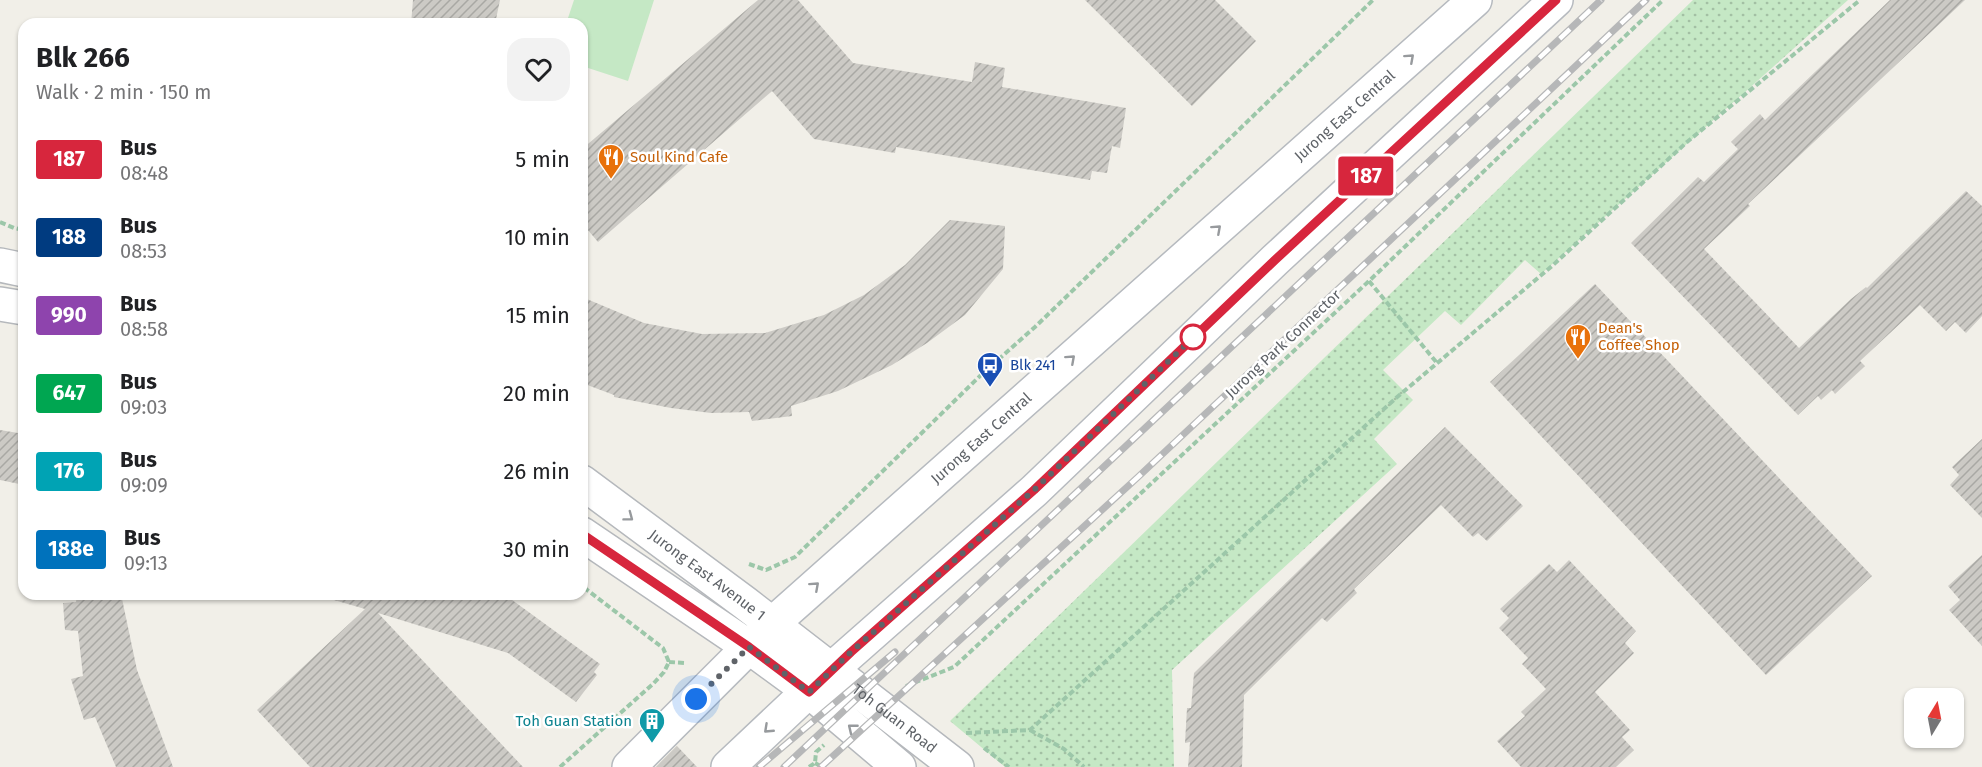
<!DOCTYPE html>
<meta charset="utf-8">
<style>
:root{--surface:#fff;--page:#f2f2f2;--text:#202124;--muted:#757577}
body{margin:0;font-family:"Fira Sans",sans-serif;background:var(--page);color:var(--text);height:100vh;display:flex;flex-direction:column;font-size:22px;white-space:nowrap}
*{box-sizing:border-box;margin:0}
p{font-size:20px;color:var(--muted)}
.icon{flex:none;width:33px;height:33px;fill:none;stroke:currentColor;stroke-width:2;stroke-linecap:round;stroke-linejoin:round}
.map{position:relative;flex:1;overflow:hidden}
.details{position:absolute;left:18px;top:18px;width:570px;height:582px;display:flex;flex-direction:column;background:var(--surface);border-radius:18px;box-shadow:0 2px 4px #0004}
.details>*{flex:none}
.badge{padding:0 12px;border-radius:4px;font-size:21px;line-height:39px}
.needle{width:39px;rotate:10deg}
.buttons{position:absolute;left:1904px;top:688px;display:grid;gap:12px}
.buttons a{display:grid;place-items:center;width:60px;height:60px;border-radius:12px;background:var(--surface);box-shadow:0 2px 4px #0004;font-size:30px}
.you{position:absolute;width:30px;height:30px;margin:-15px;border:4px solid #fff;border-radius:50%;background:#1a73e8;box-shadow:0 0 0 9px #1a73e833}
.map>.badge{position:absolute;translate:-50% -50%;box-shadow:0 0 0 3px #fff}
.round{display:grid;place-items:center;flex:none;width:63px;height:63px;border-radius:18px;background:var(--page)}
.headline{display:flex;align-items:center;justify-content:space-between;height:102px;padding:0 18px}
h1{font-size:28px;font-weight:700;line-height:45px}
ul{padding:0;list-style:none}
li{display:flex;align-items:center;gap:18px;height:78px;padding:0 18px}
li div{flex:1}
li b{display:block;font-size:22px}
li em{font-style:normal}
li .badge{min-width:66px;font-weight:700;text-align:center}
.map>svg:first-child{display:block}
</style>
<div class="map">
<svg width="1982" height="767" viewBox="0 0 1982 767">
<defs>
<pattern id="grass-dots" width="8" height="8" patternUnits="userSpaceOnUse" patternTransform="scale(1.5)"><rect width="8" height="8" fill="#c5e8c5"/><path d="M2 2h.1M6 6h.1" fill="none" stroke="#a3c0a4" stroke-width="1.8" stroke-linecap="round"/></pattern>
<pattern id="building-hatch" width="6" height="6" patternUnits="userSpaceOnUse" patternTransform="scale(1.5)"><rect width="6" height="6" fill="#cccac5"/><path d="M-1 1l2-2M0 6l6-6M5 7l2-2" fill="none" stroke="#a9a8a4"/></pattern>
</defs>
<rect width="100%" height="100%" fill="#f1efe8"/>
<path fill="url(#grass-dots)" d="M1693 0H1848L1541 274 1525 260 1461 325 1445 311 1383 370 1413 400 1374 439 1397 464 1172 670 1174 767H1005L950 721Z"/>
<path fill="#c5e8c5" d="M574 0H654L628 81 582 66V24H566Z"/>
<path fill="url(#building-hatch)" d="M413 0H500L495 24H411Z
M758 0H798L853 63 972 82 975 62 1005 68 1002 87 1126 108 1120 148 1112 146 1107 173 1092 171 1090 180 896 147 895 153 814 139 772 91 598 242 582 223V149Z
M1085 0H1215L1256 41 1192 106Z
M1890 0H1965L1797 158 1748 204 1750 206 1704 249 1799 348 1851 299 1866 287 1867 288 1966 191 1982 206V316L1966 333 1955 322 1946 331 1920 305 1860 361 1865 366 1835 394 1832 390 1821 400 1818 396 1798 415 1631 243 1698 177 1704 182 1738 149 1731 142 1760 114 1765 120Z
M950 220 1005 226 1003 269 965 315 927 343 892 365 838 391 791 406 792 416 752 421 749 412 711 413 671 408 614 397V395L582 383V297L644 323 702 334 765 333 824 315 864 295 905 265Z
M1595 284 1872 576 1766 675 1490 382Z
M1445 427 1523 506 1487 541 1478 533 1473 537 1441 505 1354 589 1357 593 1327 622 1322 618 1244 695 1242 767H1188L1190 742 1185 743 1187 708H1191L1194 673Z
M0 430 24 434V485L0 480Z
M1982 439V518L1950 485 1959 475 1952 467Z
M1982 555V646L1949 610 1960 600 1948 586Z
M1569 560 1636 631 1625 643 1634 653 1595 692 1630 730 1622 737 1634 750 1616 767H1521L1497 741 1525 716 1521 712 1546 689 1522 664 1528 658 1499 628 1509 618 1500 609 1549 564 1557 572Z
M77 594H121L137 670 173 767H116L95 717 84 720 71 679 83 676 78 631 65 630 63 603 76 602Z
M335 594H504L600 664 594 672 597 675 576 702 508 653 378 613 523 767H310L257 710 365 609 334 600Z
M677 746 697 767H656Z"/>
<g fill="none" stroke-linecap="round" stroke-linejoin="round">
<g stroke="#b5b8bc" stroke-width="36">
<g id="tertiary">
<path d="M0 265 24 270"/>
<path d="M0 304 24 308"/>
<path id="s1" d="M582 482 745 603 957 767"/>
<path d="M582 534 749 647 809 691 899 767"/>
</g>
</g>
<g stroke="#b6babf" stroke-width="36">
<g id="secondary">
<path id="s2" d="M629 767 771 625 1475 0"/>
<path d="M728 767 832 669 1034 491 1275 260 1556 0"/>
</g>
</g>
<path stroke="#9cc7a9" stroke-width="4" stroke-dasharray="6 3" stroke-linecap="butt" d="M0 222 14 228 24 230
M1369 281 1437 363
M749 564 766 570 795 557 982 374 1035 327 1373 0
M669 662 685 663
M906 686 954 667 1369 281 1663 0
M1030 730 1064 749 1084 767
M966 733 1030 730 1396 398 1552 266 1687 142 1860 0
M984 748 1009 767
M815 763 822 767
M560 767 653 684 664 672 669 662 663 648 582 586
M809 767 815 763 816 752 824 745"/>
<use href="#tertiary" stroke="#fff" stroke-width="33"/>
<use href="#secondary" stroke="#fff" stroke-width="33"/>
<g stroke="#b6b7b8" stroke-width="7">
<path id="rail" d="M759 767 895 652
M784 767 1601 0
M821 767 1138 477 1646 0"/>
</g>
<use href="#rail" stroke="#fff" stroke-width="4.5" stroke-dasharray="14" stroke-linecap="butt"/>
</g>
<defs><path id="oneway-chevron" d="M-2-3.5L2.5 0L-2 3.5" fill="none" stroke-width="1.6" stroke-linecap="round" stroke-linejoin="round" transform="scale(1.5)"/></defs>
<g stroke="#979a9d">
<use href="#oneway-chevron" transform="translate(1410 58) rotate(-42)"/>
<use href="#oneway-chevron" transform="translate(1217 229) rotate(-42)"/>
<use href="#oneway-chevron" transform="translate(1071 359) rotate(-42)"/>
<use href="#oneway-chevron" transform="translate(629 517) rotate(37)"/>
<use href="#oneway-chevron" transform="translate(815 586) rotate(-42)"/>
<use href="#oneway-chevron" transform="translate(852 728) rotate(-141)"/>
<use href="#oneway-chevron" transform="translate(768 729) rotate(137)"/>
</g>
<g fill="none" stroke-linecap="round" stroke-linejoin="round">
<g stroke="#fff" stroke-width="14">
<path id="line" d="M582 534 749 647 809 692 851 652 1034 490 1275 260 1556 0"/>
</g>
<use href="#line" stroke="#d7263d" stroke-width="9"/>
<path stroke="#5f6368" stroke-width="6" stroke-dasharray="0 10.8" d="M696 699 749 647 809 692 851 652 1034 490 1197 334 1193 337"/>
</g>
<defs>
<g id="restaurant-pin" transform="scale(1.35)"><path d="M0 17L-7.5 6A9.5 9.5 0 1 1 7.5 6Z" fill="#e8710a" stroke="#fff"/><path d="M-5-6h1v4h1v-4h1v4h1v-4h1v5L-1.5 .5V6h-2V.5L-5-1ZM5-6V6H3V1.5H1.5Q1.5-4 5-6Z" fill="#fff"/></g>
<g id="bus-pin" transform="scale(1.35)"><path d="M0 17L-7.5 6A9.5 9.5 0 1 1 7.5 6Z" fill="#1a4fb4" stroke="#fff"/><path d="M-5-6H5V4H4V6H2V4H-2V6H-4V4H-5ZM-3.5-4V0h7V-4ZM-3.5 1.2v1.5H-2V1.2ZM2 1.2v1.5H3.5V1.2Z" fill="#fff"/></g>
<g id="building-pin" transform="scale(1.35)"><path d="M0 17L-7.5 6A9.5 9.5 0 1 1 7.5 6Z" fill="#0f9aa8" stroke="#fff"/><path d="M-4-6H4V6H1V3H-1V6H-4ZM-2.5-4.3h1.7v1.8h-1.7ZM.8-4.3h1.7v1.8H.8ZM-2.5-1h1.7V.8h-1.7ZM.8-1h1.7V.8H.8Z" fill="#fff"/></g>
</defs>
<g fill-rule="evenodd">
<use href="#restaurant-pin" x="611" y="157"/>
<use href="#restaurant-pin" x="1578" y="337"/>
<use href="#bus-pin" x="990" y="365"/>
<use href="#building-pin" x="652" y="721"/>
</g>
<circle fill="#fff" stroke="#d7263d" stroke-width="3" cx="1193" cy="337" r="12"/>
<g text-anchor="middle" stroke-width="5" stroke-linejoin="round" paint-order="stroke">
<g font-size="15" fill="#5f6368" stroke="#fff">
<text dy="5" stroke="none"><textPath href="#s2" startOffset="968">Jurong East Central</textPath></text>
<text transform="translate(1283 344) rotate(-43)" y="5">Jurong Park Connector</text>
<text dy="5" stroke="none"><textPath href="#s2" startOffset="482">Jurong East Central</textPath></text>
<text dy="5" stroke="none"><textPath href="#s1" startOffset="156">Jurong East Avenue 1</textPath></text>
<text dy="5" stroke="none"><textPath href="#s1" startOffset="392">Toh Guan Road</textPath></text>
</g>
<g font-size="15" fill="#c56008" stroke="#fff" text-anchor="start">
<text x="630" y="162">Soul Kind Cafe</text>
<text x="1598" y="333">Dean's<tspan x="1598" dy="17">Coffee Shop</tspan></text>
</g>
<g font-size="15" fill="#164399" stroke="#fff" text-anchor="start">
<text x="1010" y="370">Blk 241</text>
</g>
<g font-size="15" fill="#0d838f" stroke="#fff" text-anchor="end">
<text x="632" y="726">Toh Guan Station</text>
</g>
</g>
</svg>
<div class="buttons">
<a><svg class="needle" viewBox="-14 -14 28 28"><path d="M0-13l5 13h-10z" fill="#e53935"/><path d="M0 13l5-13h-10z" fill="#757577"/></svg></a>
</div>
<div class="you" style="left:696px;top:699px"></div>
<b class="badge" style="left:1366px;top:176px;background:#d7263d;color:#fff">187</b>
<section class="details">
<div class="headline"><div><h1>Blk 266</h1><p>Walk · 2 min · 150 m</p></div><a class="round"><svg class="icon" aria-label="heart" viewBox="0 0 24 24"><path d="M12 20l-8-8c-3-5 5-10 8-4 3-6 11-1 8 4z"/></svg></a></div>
<ul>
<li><span class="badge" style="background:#d7263d;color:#fff">187</span><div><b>Bus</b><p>08:48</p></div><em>5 min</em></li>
<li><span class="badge" style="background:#003b80;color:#fff">188</span><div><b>Bus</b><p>08:53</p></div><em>10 min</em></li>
<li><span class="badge" style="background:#8e44ad;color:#fff">990</span><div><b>Bus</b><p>08:58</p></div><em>15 min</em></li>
<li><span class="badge" style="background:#00a651;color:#fff">647</span><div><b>Bus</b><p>09:03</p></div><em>20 min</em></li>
<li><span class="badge" style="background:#00a3b4;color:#fff">176</span><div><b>Bus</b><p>09:09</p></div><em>26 min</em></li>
<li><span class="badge" style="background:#0072bc;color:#fff">188e</span><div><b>Bus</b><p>09:13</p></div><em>30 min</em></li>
</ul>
</section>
</div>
